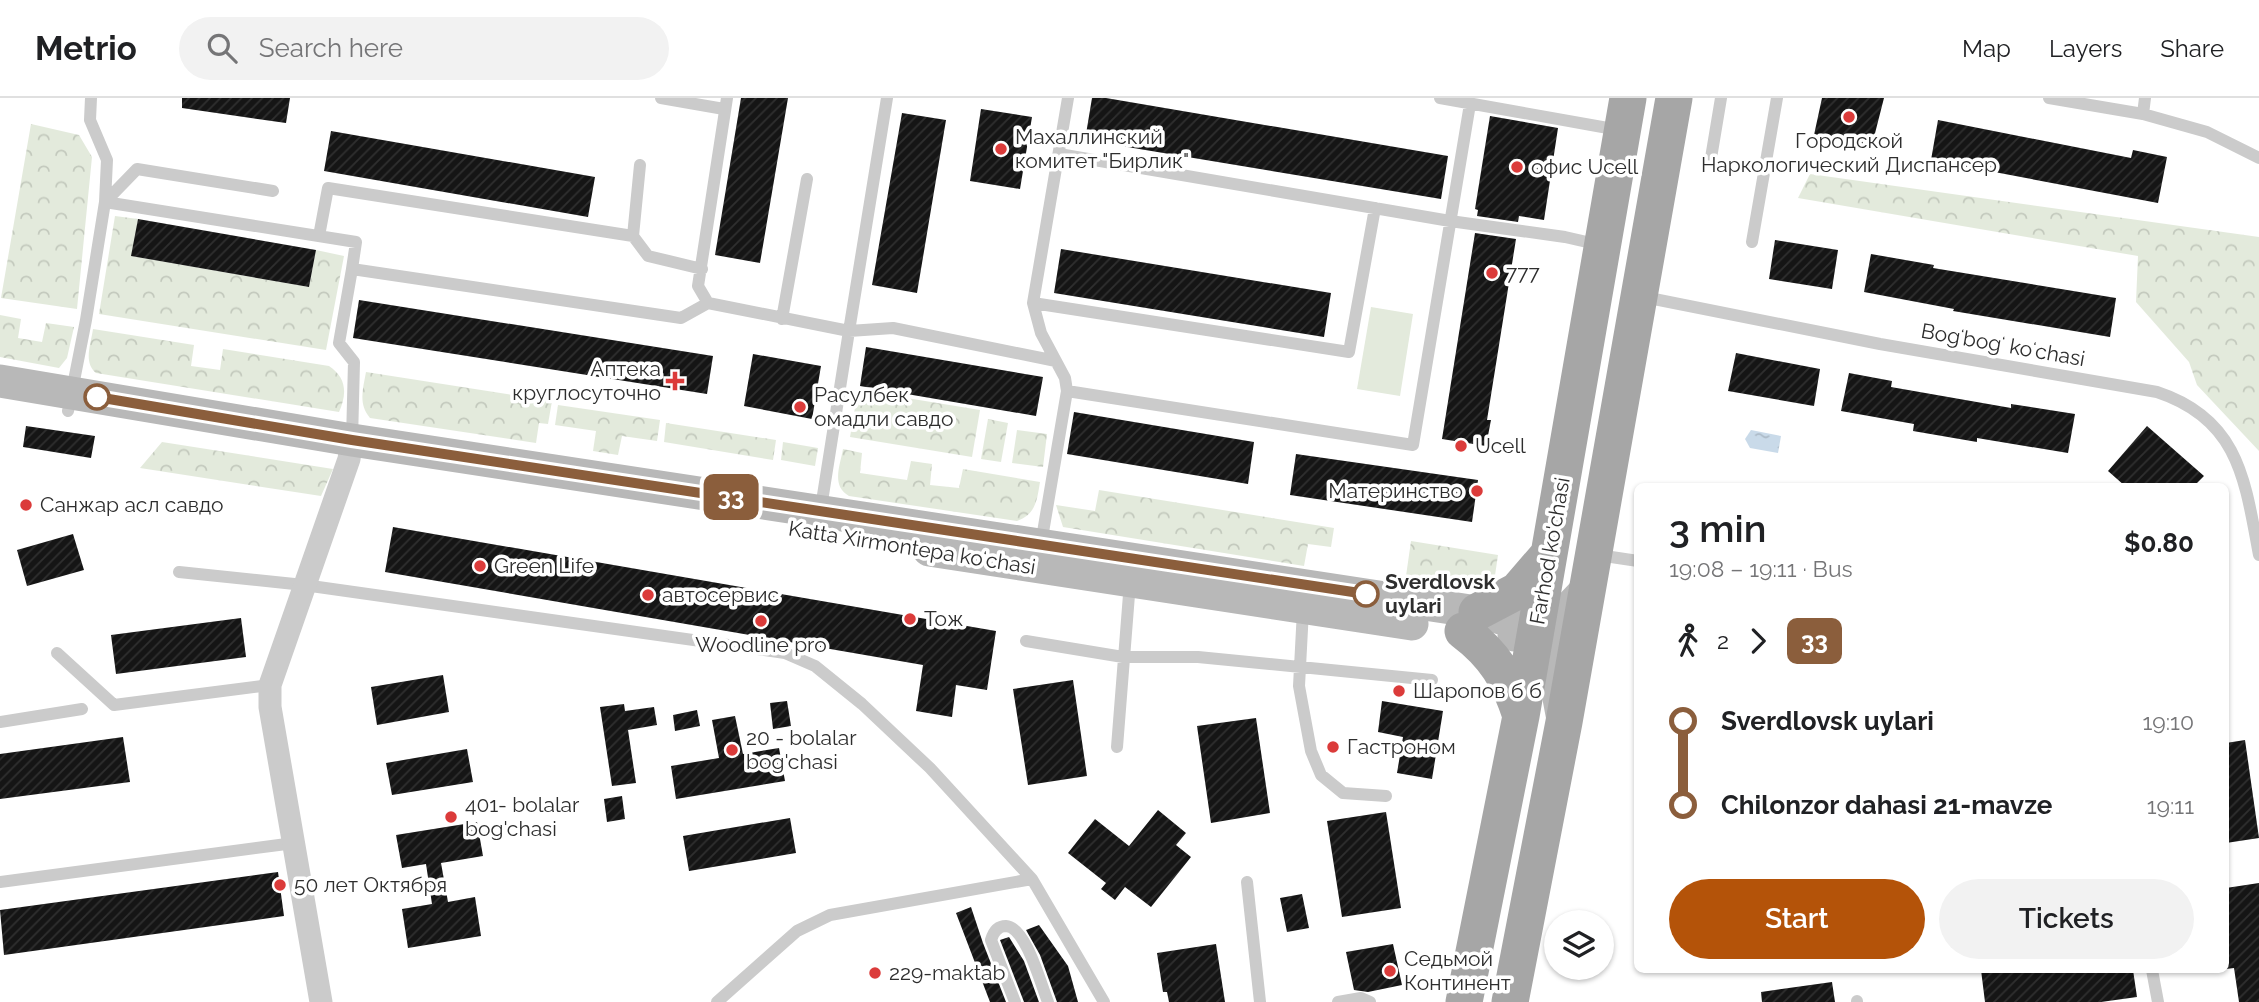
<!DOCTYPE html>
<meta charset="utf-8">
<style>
:root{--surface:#fff;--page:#f2f2f2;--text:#202124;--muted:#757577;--line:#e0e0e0;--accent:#b45309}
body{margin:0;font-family:Raleway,sans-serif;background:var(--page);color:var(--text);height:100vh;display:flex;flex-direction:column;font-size:26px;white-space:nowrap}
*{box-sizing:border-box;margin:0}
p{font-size:23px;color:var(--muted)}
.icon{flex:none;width:38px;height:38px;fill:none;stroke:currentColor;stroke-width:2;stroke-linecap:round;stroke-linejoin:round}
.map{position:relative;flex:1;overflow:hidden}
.panel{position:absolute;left:1634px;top:385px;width:595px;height:490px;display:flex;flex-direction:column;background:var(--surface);border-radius:10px;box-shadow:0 2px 5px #0004}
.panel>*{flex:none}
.badge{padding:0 14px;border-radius:10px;font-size:24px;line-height:46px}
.tools{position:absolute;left:1544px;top:812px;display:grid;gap:14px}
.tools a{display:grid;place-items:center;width:70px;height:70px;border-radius:50%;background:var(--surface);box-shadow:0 2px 5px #0004;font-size:35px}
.map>.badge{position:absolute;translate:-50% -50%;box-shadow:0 0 0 4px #fff}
.legs{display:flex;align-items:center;gap:10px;height:77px;padding:0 35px;font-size:23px}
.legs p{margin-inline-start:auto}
.overview{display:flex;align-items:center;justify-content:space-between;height:119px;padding:0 35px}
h1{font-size:38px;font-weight:600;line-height:52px}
.primary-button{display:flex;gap:14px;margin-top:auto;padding:14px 35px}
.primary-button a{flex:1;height:80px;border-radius:42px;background:var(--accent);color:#fff;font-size:28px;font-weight:600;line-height:80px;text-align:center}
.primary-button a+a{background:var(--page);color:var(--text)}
ul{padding:0 35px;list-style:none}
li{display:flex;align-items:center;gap:24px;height:84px;font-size:26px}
li i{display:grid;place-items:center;width:10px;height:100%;margin:0 9px;background:currentColor}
li i::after{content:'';width:18px;height:18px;margin:-9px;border:5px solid;border-radius:50%;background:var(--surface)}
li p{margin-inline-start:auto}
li:first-child i{background:linear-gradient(#0000 50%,currentColor 0)}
li:last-child i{background:linear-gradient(currentColor 50%,#0000 0)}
header{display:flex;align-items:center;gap:42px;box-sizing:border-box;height:98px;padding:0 35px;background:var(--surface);border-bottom:2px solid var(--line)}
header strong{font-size:33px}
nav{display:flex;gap:38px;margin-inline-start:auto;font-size:24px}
.search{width:490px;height:63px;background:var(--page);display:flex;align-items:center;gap:18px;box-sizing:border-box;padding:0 24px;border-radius:38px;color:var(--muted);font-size:26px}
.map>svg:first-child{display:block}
</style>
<header>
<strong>Metrio</strong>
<div class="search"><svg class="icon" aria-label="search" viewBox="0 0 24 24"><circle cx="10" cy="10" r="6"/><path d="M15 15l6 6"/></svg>Search here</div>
<nav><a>Map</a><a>Layers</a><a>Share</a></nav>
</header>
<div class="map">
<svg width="2259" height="904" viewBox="0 0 2259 904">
<defs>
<pattern id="forest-crowns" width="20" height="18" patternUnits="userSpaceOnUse" patternTransform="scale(1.75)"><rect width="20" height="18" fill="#e3eadc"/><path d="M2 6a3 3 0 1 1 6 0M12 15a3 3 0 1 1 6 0" fill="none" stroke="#c3c9bd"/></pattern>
<pattern id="water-ripples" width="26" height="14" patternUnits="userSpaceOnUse" patternTransform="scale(1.75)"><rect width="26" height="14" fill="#c9dae9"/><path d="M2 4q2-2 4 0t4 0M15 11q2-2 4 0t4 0" fill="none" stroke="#adbbc8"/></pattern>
<pattern id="building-hatch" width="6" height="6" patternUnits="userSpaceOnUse" patternTransform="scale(1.75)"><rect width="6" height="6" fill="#151515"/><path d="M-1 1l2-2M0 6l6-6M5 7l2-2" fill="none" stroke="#2f2f2f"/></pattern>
</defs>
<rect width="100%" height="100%" fill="#fff"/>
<path fill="#e3eadc" d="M1371 209 1413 216 1400 298 1357 291Z"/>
<path fill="url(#forest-crowns)" d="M31 26 79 37 92 59 77 211 1 200Z
M1810 76 2259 139V353L2197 287 2189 264 2136 204 2138 158 1798 100Z
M115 118 138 121 132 158 309 189 316 152 344 158 326 252 99 216Z
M0 217 21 221 18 240 42 244 46 225 74 229 67 260 59 270 0 259Z
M93 231 194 247 191 268 220 272 223 251 329 268C347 280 347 296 339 314L96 275C83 264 91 246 93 231Z
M366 274 552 303 548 326 539 325 536 345 370 320C358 306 363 291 366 274Z
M858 292 980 312 972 359 850 339Z
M558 307 660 322 657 343 622 338 618 357 593 353 596 333 555 327Z
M988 321 1008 325 1001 364 981 361Z
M666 325 776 342 773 362 664 344Z
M1017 332 1047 336 1043 369 1012 365Z
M162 344 333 371 321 398 140 370Z
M783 344 818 350 815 368 781 362Z
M843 351 862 355 860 375 907 382 911 363 932 366 930 387 959 390 963 371 1040 384C1037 402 1036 416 1017 423L849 398C831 388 840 368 843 351Z
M1099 392 1334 430 1331 449 1308 446 1304 468 1063 429 1056 407 1095 413Z
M1411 443 1498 457 1493 491 1406 478Z"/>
<path fill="url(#water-ripples)" d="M1751 332 1781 338 1778 355 1750 350 1745 341Z"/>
<path fill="url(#building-hatch)" d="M182 0H290L286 25 182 10Z
M741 0H788L760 165 715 157Z
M1092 0H1106L1448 58 1441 101 1085 42Z
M1822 0H1884L1871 51 1814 37Z
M981 11 1032 19 1020 91 970 83Z
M902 15 946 22 917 195 872 187Z
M1490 18 1558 30 1544 122 1519 118 1518 124 1477 118 1478 112 1475 111Z
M1938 22 2131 60 2133 52 2167 59 2158 105 1931 62Z
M331 33 595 79 588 119 324 73Z
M138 121 316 152 309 189 131 158Z
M1475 135 1516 141 1487 322H1491L1486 348 1442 341Z
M1775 142 1838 152 1832 191 1769 181Z
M1061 151 1331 195 1324 239 1054 195Z
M1871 156 1934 167 1933 170 2116 200 2110 239 1953 213 1954 211 1864 194Z
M359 202 713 258 707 296 353 240Z
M866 249 1043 279 1036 318 860 288Z
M1736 255 1820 271 1814 308 1728 293Z
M753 256 821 268 812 321 744 308Z
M1849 275 1892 283 1891 289 2011 310V306L2075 316 2068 355 1977 340V344L1913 333 1914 326 1841 313Z
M1074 314 1254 344 1248 386 1067 356Z
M26 328 95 338 91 360 23 349Z
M2147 328 2204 378 2194 388H2125L2108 373Z
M1296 356 1478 382 1472 424 1290 397Z
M393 429 996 533 987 592 956 587 952 619 916 613 923 567 385 474Z
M73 436 84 472 27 488 17 452Z
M241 520 246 559 116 576 111 537Z
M443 577 449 614 377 627 371 589Z
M1073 582 1087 678 1028 687 1013 591Z
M787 603 791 628 773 631 770 605Z
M1382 603 1443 613 1432 681 1397 675 1403 639 1378 634Z
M624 606 625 613 654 609 657 627 628 632 636 685 612 688 600 609Z
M697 612 700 628 675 633 673 617Z
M735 618 743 656 779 650 785 683 676 701 671 668 719 660 712 622Z
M1256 620 1270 715 1211 725 1197 628Z
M123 639 130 684 0 701V656Z
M2245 642 2259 740 2226 745V645Z
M467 651 473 684 392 697 386 665Z
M622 698 625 721 607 724 604 701Z
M1158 712 1186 735 1176 747 1191 759 1151 809 1125 789 1115 802 1101 791 1106 785 1068 755 1095 721 1129 748Z
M1386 714 1401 810 1342 819 1327 723Z
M790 720 796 755 689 773 683 738Z
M477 724 483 758 441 765 448 804 475 799 481 838 408 850 402 811 432 806 426 766 402 770 396 737Z
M278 774 284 818 4 857 0 812Z
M2259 785V904H2239L2234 870 2226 871V790Z
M1302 796 1309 830 1287 834 1280 800Z
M971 809 983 845 1006 904H990L956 815Z
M1039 827 1068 868 1078 904H1057L1040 857 1026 832Z
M1009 839 1024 863 1039 904H1024L1000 842Z
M1216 846 1225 904H1169L1167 894H1163L1157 855Z
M1393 846 1402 887 1368 894 1354 892 1346 854Z
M1981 872H2133L2137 899 2101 904H1985Z
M1832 884 1835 904H1762L1761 894Z"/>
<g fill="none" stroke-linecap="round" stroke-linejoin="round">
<path stroke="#cbcbcb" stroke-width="12" d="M91 0 90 22 107 62 105 104
M661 0 724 11
M887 0 849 233 893 230 1056 263
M1440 0 1619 32
M2049 0 2143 16 2207 34 2259 60
M2143 16 2145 0
M1059 56 1450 123 1565 139 1600 147
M1711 60 1721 0
M640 67 633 138 648 158 702 171
M105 104 137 71 273 93
M319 138 328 90 633 138
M1752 144 1777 0
M1644 199 1880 246 2157 294C2239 321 2245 382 2259 457
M708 205 698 188 727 0
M1033 205 1349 254 1375 110
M782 221 807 81
M1067 293 1413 347 1470 6
M68 313 86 222 105 104 356 144 352 171 681 220 708 205 849 233 817 435
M352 342 354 264 339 245 352 171
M1041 446 1067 293 1065 280 1041 235 1033 205 1068 0
M1598 457 1638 463
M179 474 304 487 785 555 815 568 862 606 930 670 1032 781 1104 904
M1303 512 1299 588 1311 653 1321 677 1343 695 1386 698
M1026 543 1123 559H1198L1432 582
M57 555 114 607 270 587
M0 624 82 611
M1117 649 1130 484
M0 784 294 745
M1247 784 1260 904
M2152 872 2158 904
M1857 903V904
M717 904 797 833 830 817 1032 781
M1015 904 991 842C993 835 997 828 1006 828 1026 829 1041 887 1048 904
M1338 904 1361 900 1370 904"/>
<path stroke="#cbcbcb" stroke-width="23" d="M321 904 270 609V587L349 361 352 342"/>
<path stroke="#b8b8b8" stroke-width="33" d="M0 283 352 342 1477 514C1497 519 1517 523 1534 535 1553 548 1558 599 1563 621
M929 452 1412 526
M1514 537 1536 536 1552 528 1588 490"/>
<path stroke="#a6a6a6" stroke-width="37" d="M1477 514 1517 493 1549 456
M1463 533C1495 557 1509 581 1521 618
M1464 904 1521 618 1628 0
M1510 904 1564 624 1674 0"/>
</g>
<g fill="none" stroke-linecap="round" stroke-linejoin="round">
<g stroke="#fff" stroke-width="16">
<path id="line-1" d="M97 299 352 342 1366 496"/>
</g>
<use href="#line-1" stroke="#8b5e3c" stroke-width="10"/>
</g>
<g fill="#db3b3a" stroke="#fff" stroke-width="2.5">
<circle cx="1849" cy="19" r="7"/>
<circle cx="1001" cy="51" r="7"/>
<circle cx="1517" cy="69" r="7"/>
<circle cx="1492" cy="175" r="7"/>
<path d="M671.5 272.5h7v7h7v7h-7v7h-7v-7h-7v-7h7z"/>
<circle cx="800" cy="309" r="7"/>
<circle cx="1461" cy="348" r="7"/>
<circle cx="1477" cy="393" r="7"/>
<circle cx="26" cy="407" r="7"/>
<circle cx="480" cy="468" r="7"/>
<circle cx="648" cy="497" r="7"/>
<circle cx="910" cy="521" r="7"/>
<circle cx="761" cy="523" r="7"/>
<circle cx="1399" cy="593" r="7"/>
<circle cx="1333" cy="649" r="7"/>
<circle cx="732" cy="652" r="7"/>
<circle cx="451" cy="719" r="7"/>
<circle cx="280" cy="787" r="7"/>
<circle cx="1390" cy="873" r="7"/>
<circle cx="875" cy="875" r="7"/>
</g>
<g fill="#fff" stroke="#8b5e3c" stroke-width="3.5">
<circle cx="97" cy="299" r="12"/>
<circle cx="1366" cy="496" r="12"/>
</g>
<g text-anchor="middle" stroke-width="7" stroke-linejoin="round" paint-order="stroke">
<g font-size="21" fill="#2e2e2e" stroke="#fff" text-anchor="start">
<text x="1015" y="46">Махаллинский<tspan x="1015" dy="24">комитет "Бирлик"</tspan></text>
<text x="1849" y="50" text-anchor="middle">Городской<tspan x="1849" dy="24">Наркологический Диспансер</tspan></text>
<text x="1531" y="76">офис Ucell</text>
<text x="1506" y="182">777</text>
<text x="661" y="278" text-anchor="end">Аптека<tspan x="661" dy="24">круглосуточно</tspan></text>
<text x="814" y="304">Расулбек<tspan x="814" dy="24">омадли савдо</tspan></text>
<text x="1475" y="355">Ucell</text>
<text x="1463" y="400" text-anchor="end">Материнство</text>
<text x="40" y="414">Санжар асл савдо</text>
<text x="494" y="475">Green Life</text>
<text x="662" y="504">автосервис</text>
<text x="924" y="528">Тож</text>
<text x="761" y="554" text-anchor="middle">Woodline pro</text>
<text x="1413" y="600">Шаропов б б</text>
<text x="746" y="647">20 - bolalar<tspan x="746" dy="24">bog'chasi</tspan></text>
<text x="1347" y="656">Гастроном</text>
<text x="465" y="714">401- bolalar<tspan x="465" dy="24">bog'chasi</tspan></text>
<text x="294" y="794">50 лет Октября</text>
<text x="1404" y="868">Седьмой<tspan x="1404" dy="24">Континент</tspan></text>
<text x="889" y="882">229-maktab</text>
</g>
<g font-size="21" fill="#2e2e2e" stroke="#fff">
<text transform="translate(2003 247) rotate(10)" y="7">Bogʻbogʻ koʻchasi</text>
<text transform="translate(912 450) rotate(9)" y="7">Katta Xirmontepa koʻchasi</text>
<text transform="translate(1550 453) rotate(-80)" y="7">Farhod ko'chasi</text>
</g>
<g font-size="21" font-weight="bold" fill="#2e2e2e" stroke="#fff" text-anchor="start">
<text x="1385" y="491">Sverdlovsk<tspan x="1385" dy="24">uylari</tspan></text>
</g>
</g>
</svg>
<div class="tools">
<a><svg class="icon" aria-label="layers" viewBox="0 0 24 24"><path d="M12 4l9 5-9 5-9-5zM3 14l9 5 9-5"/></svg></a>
</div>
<b class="badge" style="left:731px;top:399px;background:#8b5e3c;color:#fff">33</b>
<section class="panel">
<div class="overview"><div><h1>3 min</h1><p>19:08 – 19:11 · Bus</p></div><b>$0.80</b></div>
<div class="legs"><svg class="icon" aria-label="walk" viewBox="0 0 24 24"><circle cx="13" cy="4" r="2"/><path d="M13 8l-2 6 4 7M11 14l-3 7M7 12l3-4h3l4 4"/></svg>2<svg class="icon" aria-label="forward" viewBox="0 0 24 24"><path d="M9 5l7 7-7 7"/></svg><b class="badge" style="background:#8b5e3c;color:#fff">33</b></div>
<ul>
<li><i style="color:#8b5e3c"></i><b>Sverdlovsk uylari</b><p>19:10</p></li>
<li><i style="color:#8b5e3c"></i><b>Chilonzor dahasi 21-mavze</b><p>19:11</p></li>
</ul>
<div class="primary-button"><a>Start</a><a>Tickets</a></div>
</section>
</div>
